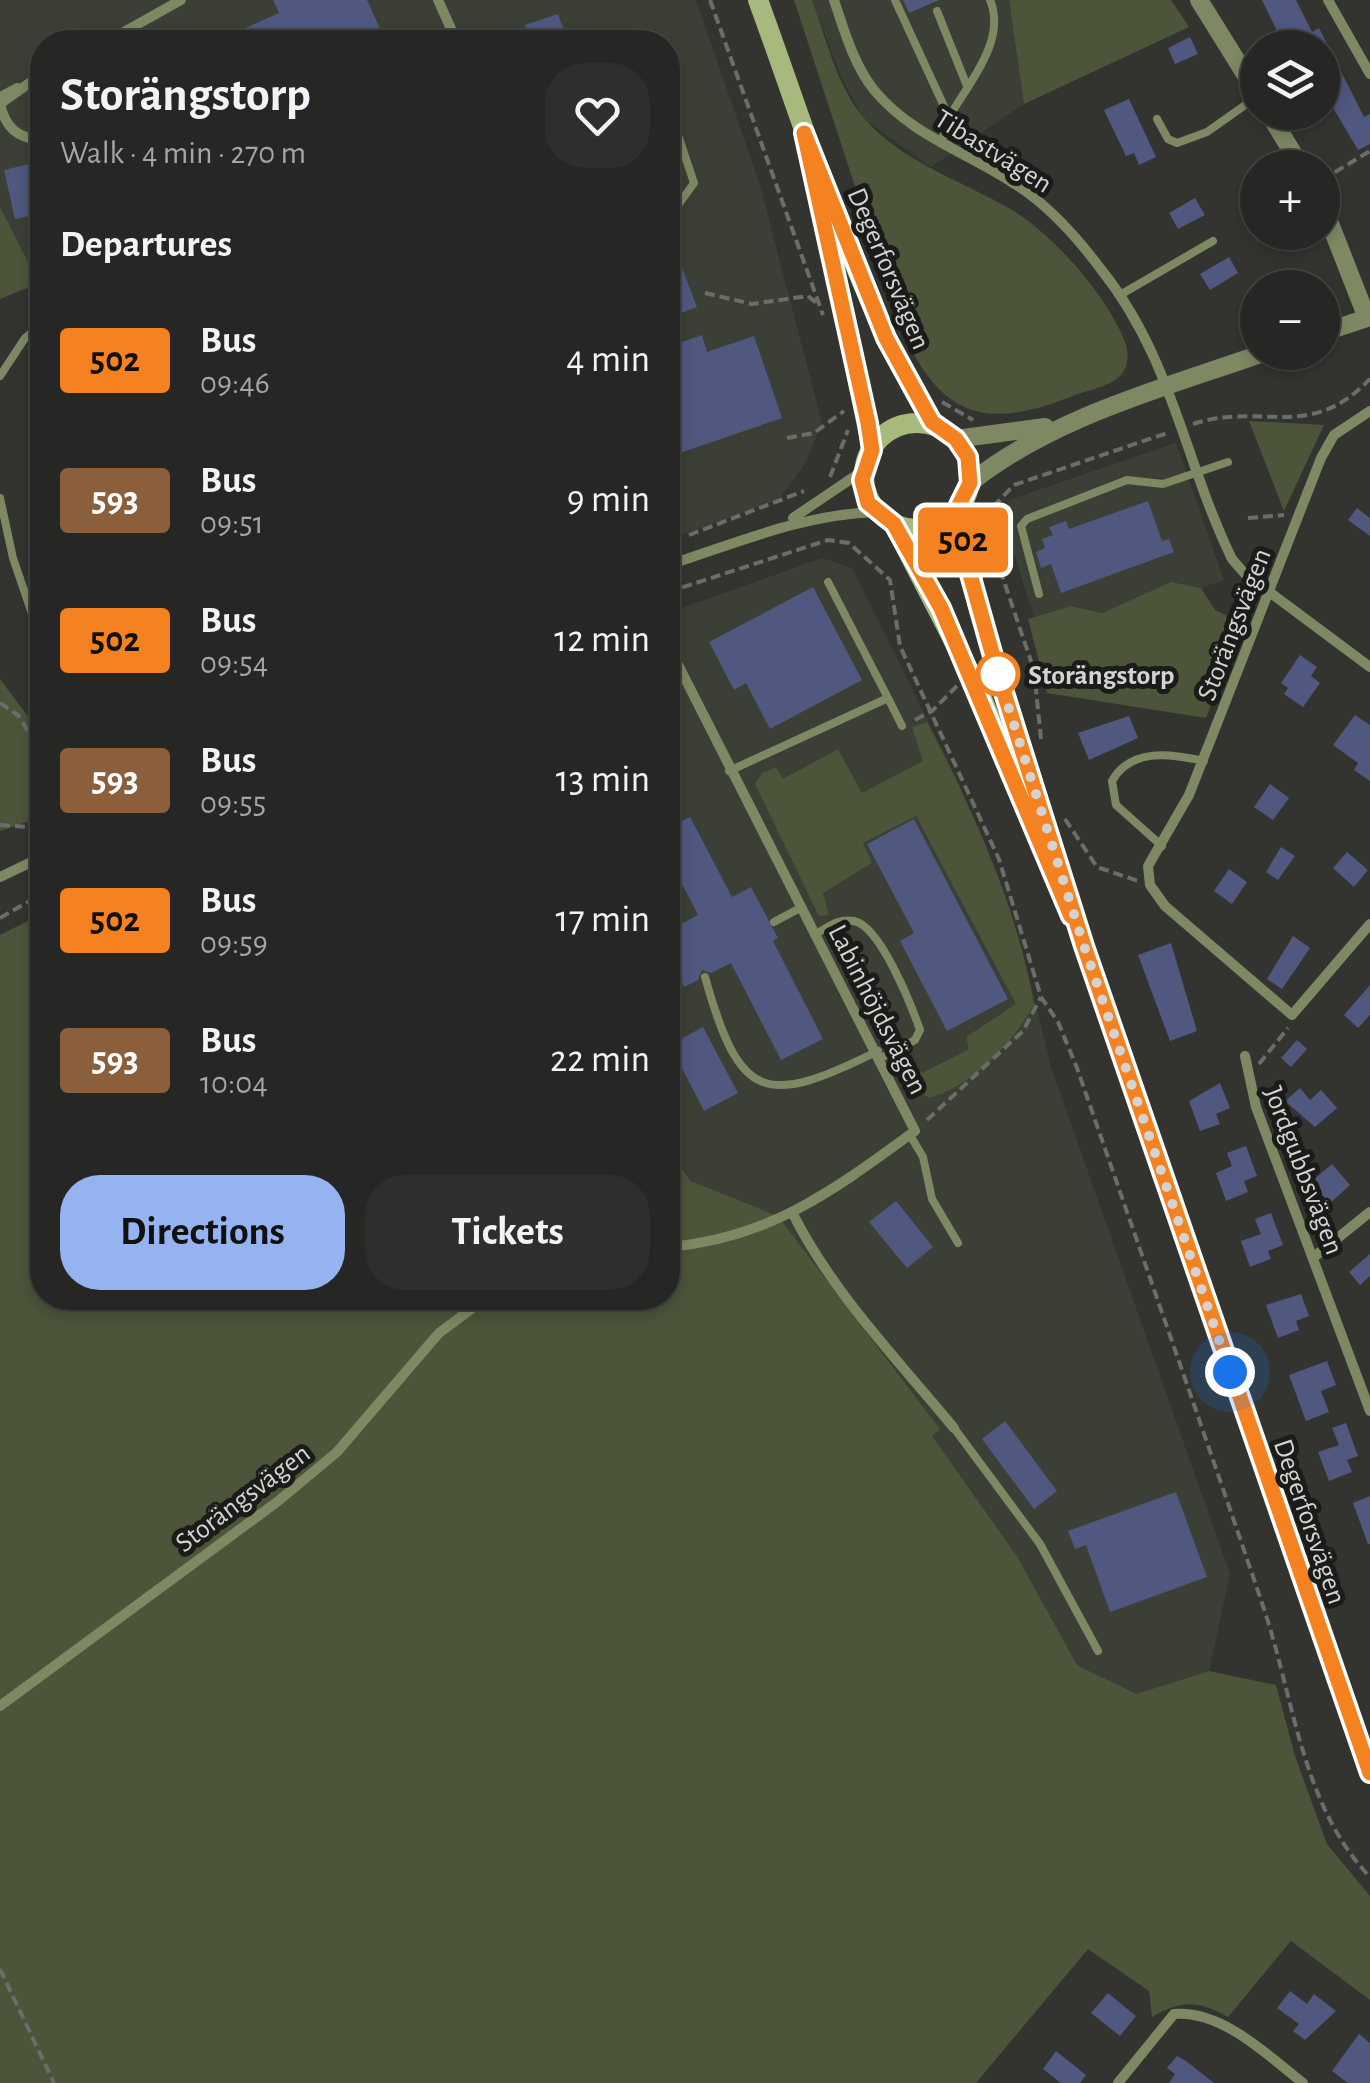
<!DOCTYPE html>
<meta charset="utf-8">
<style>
:root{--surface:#262724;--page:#2e2f2c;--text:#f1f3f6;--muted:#a4a5a6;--line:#424441;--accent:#95b2f1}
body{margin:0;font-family:"Alegreya Sans",sans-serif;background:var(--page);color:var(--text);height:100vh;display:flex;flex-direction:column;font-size:38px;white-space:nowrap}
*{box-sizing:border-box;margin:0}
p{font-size:32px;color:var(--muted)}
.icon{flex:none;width:55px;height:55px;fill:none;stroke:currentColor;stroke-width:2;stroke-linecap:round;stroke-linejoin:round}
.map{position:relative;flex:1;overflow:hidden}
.sheet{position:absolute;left:30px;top:30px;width:650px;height:1280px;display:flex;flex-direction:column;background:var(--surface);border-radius:40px;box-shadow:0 5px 15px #0003,0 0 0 2px var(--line)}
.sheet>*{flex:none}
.badge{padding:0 20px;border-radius:8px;font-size:35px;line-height:65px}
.buttons{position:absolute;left:1240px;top:30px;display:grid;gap:20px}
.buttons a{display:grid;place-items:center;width:100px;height:100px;border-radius:50%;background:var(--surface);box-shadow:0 5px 15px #0003,0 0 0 2px var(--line);font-size:50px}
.you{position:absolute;width:50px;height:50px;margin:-25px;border:8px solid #fff;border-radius:50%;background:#1a73e8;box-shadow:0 0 0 15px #1a73e833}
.map>.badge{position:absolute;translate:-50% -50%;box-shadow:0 0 0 5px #fff}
h2{padding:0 30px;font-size:38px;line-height:90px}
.round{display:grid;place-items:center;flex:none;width:105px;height:105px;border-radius:40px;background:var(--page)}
.overview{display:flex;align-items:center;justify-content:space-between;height:170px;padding:0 30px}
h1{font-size:48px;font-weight:700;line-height:75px}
.primary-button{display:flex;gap:20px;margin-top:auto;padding:20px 30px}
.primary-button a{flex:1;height:115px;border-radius:40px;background:var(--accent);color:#111;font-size:40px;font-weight:700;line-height:115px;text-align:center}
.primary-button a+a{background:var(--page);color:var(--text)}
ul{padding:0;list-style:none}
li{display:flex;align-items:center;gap:30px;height:140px;padding:0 30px}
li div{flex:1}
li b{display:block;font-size:38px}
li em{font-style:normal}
li .badge{min-width:110px;font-weight:700;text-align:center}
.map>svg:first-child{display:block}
</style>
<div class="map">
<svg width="1370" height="2083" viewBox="0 0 1370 2083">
<rect width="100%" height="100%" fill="#333430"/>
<path fill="#3c3f35" d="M0 0H696L760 185 822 423 804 466 779 499 668 540V42H42V282L39 283 0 207Z
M812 0H1009L1024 104 931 167 864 119 841 77Z
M1176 443 1224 580 1201 588 1171 582 1102 613 1071 606 1034 617 1005 524 1009 500Z
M822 558 852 568 957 779 996 872 1028 972 1051 1067 1230 1574 1209 1671 1136 1694 1077 1665 1017 1556 932 1436 940 1429 778 1216 691 1181 668 1152V613Z"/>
<path fill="#4c543a" d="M794 0H812C826 38 837 87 864 118 901 162 965 182 1012 210 1053 234 1108 297 1125 342 1129 353 1129 368 1119 377 1109 387 1084 391 1070 397 984 431 940 416 902 330Z
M1009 0H1171L1189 27 1024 104Z
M0 207 39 283 0 299Z
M1249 421 1324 425 1284 511Z
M1171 582 1201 588 1215 610 1242 623 1206 718 1047 693 1028 619 1071 606 1102 613Z
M0 679 42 735V817L0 831Z
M927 722C973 811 1017 905 1034 1005 1012 1043 972 1087 929 1098L901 1080 893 1063 906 1058 922 1073 969 1049 966 1037 1016 1004 916 816 863 843 872 863 823 893 829 915 819 916 755 784 762 773 776 767 783 779 838 749 862 793 923 761 912 727Z
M42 914V1298H668V1152L691 1181 778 1216 940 1429 932 1436 1017 1556 1077 1665 1136 1694 1209 1671 1276 1685 1295 1756 1327 1844 1370 1896V2000L1291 1941 1228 2017C1198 2000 1182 2000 1152 2017L1149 1991 1088 1949 976 2083H0V935Z"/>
<path fill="#50587f" d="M273 0H367L386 42H214L279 13Z
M903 0H939L909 13Z
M1262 0H1296L1312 32 1319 28 1364 117 1370 114V144L1358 150 1322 89V48H1282L1298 39 1295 34 1282 41Z
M558 14 568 42H531L525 25Z
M1190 37 1198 54 1175 64 1168 48Z
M1129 99 1156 157 1139 165 1134 153 1126 156 1104 110Z
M42 161V213L15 219 4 170Z
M1258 196V243L1239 205Z
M1195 198 1205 215 1178 229 1169 213Z
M668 231 697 307 668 318Z
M1229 257 1238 273 1210 290 1200 274Z
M702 335 707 352 754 336 782 418 668 457V347Z
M1148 501 1162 541 1169 539 1174 552 1061 593 1051 564 1041 568 1036 552 1045 548 1042 539 1053 535 1049 527 1066 521 1069 529Z
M1357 508 1370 518V536L1348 520Z
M813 587 862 680 770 729 746 683 734 690 709 642Z
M1300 655 1317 667 1311 676 1320 683 1303 707 1284 694 1288 688 1281 683Z
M1355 715 1370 725V781L1354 770 1358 763 1333 745Z
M1129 716 1138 738 1089 760 1078 733Z
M1270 784 1289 798 1273 820 1254 807Z
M690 817 732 897 751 887 778 938 773 941 823 1039 781 1060 731 963 711 973 702 970 698 980 684 987 668 954V931L698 915 668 857V828Z
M914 819 1008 999 947 1031 900 941 914 933 867 844Z
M1281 847 1295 856 1278 880 1266 872Z
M1347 852 1368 870 1354 887 1333 868Z
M1229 869 1247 882 1232 904 1214 891Z
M1293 936 1310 948 1282 989 1267 979Z
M1171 943 1197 1031 1170 1041 1138 955Z
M1370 985V1015L1358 1028 1344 1015Z
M703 1027 738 1093 704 1111 670 1045Z
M1297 1040 1307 1049 1291 1067 1281 1058Z
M1220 1083 1230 1108 1216 1114 1220 1124 1200 1131 1189 1101Z
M1300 1088 1310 1100 1321 1090 1337 1108 1315 1127 1285 1101Z
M1246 1146 1257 1176 1244 1181 1248 1192 1226 1201 1216 1173 1232 1166 1227 1153Z
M1332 1164 1350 1185 1329 1204 1310 1183Z
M896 1201 933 1247 907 1268 869 1222Z
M1271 1213 1283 1245 1268 1251 1271 1259 1250 1267 1241 1241 1261 1234 1255 1219Z
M1370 1254V1276L1360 1285 1349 1272Z
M1301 1294 1309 1316 1296 1321 1299 1330 1278 1338 1266 1305Z
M1327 1361 1336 1385 1321 1391 1329 1412 1306 1421 1289 1375Z
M1005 1421 1057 1491 1034 1509 982 1439Z
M1346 1423 1358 1456 1347 1460 1352 1472 1329 1481 1318 1452 1339 1445 1332 1428Z
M1176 1492 1207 1577 1110 1612 1086 1545 1075 1549 1068 1531Z
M1370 1496V1544H1368L1353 1503Z
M1290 1991 1307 2004 1314 1994 1336 2011 1305 2040 1293 2031 1299 2024 1277 2008Z
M1108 1993 1136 2016 1120 2036 1091 2013Z
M1359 2034 1370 2043V2083H1348L1332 2071Z
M1056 2051 1086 2075 1080 2083H1061L1043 2069Z
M1177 2056 1186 2061 1214 2083H1169L1175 2074 1167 2068Z"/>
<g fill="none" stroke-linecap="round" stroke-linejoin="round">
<path stroke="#6c6d6a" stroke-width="4" stroke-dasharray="10 5" stroke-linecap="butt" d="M710 0 823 315
M1322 180 1370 151
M705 293 752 304 808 296 819 305
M942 402 973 420
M1193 424C1264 401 1308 443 1370 379
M787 438 814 433 844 411
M830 477 848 430
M1248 518 1284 515
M689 535 804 491
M994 551 1012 543
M668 592 828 540 849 543 890 580 900 646 999 859 1041 997 1058 1022 1077 1068C1139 1247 1202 1426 1263 1606 1294 1697 1301 1805 1370 1877
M0 703 18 715 42 754
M915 720 932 711 957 686
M1041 739 1034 670 992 546V508L1014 485 1170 432
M1065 819 1097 867 1138 881
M0 825 42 828
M0 918 42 894
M1259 1064 1288 1028
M927 1120 1023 1031 1041 997
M0 1969 54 2083"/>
<path stroke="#7e8963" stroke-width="8" d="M895 0 949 117 941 143
M937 11 967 86
M0 96 17 87
M949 117C969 83 1007 40 990 0
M1157 119 1168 139 1177 143 1207 132 1258 96
M668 219 694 183 677 132
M1120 295 1213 241
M0 376 25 338 42 324
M0 498 13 558 42 643
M1039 594 1021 526 1027 519 1127 480 1163 484 1228 462
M888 698 902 726
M729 771 888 698 828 582
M1162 846 1116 805 1112 781C1131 747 1172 754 1204 761
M774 922 802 907
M816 934C828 927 839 918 854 921 880 926 911 1004 920 1030L915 1040 881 1058
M705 977C740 1102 765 1107 878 1051
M910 1135 923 1157 932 1199 958 1243
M954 1428 1040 1544 1098 1651"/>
<path stroke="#7e8963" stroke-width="10" d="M438 0 457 42
M834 0C844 30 854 65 874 90 911 135 966 152 1013 183 1048 204 1076 236 1100 268 1173 359 1183 458 1232 559L1245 574 1370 667
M1328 0 1370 74
M106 42 181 0
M0 104C6 129 17 137 42 141
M0 104 42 74
M1370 411 1334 435 1321 458 1189 795 1148 866 1150 885 1165 906 1292 1015 1370 924
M793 518 864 470
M668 565C737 543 801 515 874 512
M668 645 915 1131C834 1190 771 1238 668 1247
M0 877 42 857
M1245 1056 1256 1107 1370 1411
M793 1214C832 1292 899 1361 954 1428
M1314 1257 1370 1212
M0 1706 277 1502 337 1452 439 1333 486 1298
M1118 2083 1174 2014C1222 2010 1266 2054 1303 2083"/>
<path stroke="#7e8963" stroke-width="18" d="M1199 0 1258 95
M1268 112 1302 168
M1322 203 1367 318
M1322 333 1370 317
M956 439 1045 427
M970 483C1054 416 1165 388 1266 352"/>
<path stroke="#a7b97c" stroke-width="20" d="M758 0C809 139 855 295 932 422
M820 198 872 450
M864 476a53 53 0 1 1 106 0a53 53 0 1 1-106 0Z
M959 505 977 603 1084 946 1370 1773
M894 525 978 688 1036 834"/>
</g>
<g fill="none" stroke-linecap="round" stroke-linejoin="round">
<g stroke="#fff" stroke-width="22">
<path id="line" d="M1071 916 941 608 894 524 868 503 862 480 872 450 868 423 804 133 886 338 932 422 956 439 968 457 970 483 959 505 964 553 998 674 1084 946 1370 1773"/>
</g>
<use href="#line" stroke="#f58220" stroke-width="15"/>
<path stroke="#d3d3d1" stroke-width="10" stroke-dasharray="0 18" d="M998 674 1084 946 1230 1372"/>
</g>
<circle fill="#fff" stroke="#f58220" stroke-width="5" cx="998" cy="674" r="20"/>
<g text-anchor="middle" stroke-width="10" stroke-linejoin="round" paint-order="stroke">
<g font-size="28" fill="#d3d3d1" stroke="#1b1b19">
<text transform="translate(994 150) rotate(32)" y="10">Tibastvägen</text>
<text transform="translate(890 268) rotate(67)" y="10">Degerforsvägen</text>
<text transform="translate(1233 624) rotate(-69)" y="10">Storängsvägen</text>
<text transform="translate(879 1009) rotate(63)" y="10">Labinhöjdsvägen</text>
<text transform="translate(1305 1170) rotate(69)" y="10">Jordgubbsvägen</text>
<text transform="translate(242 1497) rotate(-37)" y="10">Storängsvägen</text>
<text transform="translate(1311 1521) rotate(71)" y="10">Degerforsvägen</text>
</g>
<g font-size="28" font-weight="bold" fill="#d3d3d1" stroke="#1b1b19" text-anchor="start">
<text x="1028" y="684">Storängstorp</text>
</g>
</g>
</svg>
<div class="buttons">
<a><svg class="icon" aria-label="layers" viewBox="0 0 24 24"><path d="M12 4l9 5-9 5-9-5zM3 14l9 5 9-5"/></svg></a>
<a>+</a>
<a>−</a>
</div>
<div class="you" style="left:1230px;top:1372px"></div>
<b class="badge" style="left:963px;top:540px;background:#f58220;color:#111">502</b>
<section class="sheet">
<div class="overview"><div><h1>Storängstorp</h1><p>Walk · 4 min · 270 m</p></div><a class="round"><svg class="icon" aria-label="heart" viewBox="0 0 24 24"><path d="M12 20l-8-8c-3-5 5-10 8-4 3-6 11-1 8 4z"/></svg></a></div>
<h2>Departures</h2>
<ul>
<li><span class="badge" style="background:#f58220;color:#111">502</span><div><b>Bus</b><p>09:46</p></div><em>4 min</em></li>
<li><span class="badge" style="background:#8b5e3c;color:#fff">593</span><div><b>Bus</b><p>09:51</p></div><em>9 min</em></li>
<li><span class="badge" style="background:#f58220;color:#111">502</span><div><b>Bus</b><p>09:54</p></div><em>12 min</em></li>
<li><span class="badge" style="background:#8b5e3c;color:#fff">593</span><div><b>Bus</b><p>09:55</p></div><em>13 min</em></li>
<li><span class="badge" style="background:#f58220;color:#111">502</span><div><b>Bus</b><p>09:59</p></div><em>17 min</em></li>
<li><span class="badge" style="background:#8b5e3c;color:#fff">593</span><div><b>Bus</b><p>10:04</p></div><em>22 min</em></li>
</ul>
<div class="primary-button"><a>Directions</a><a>Tickets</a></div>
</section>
</div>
